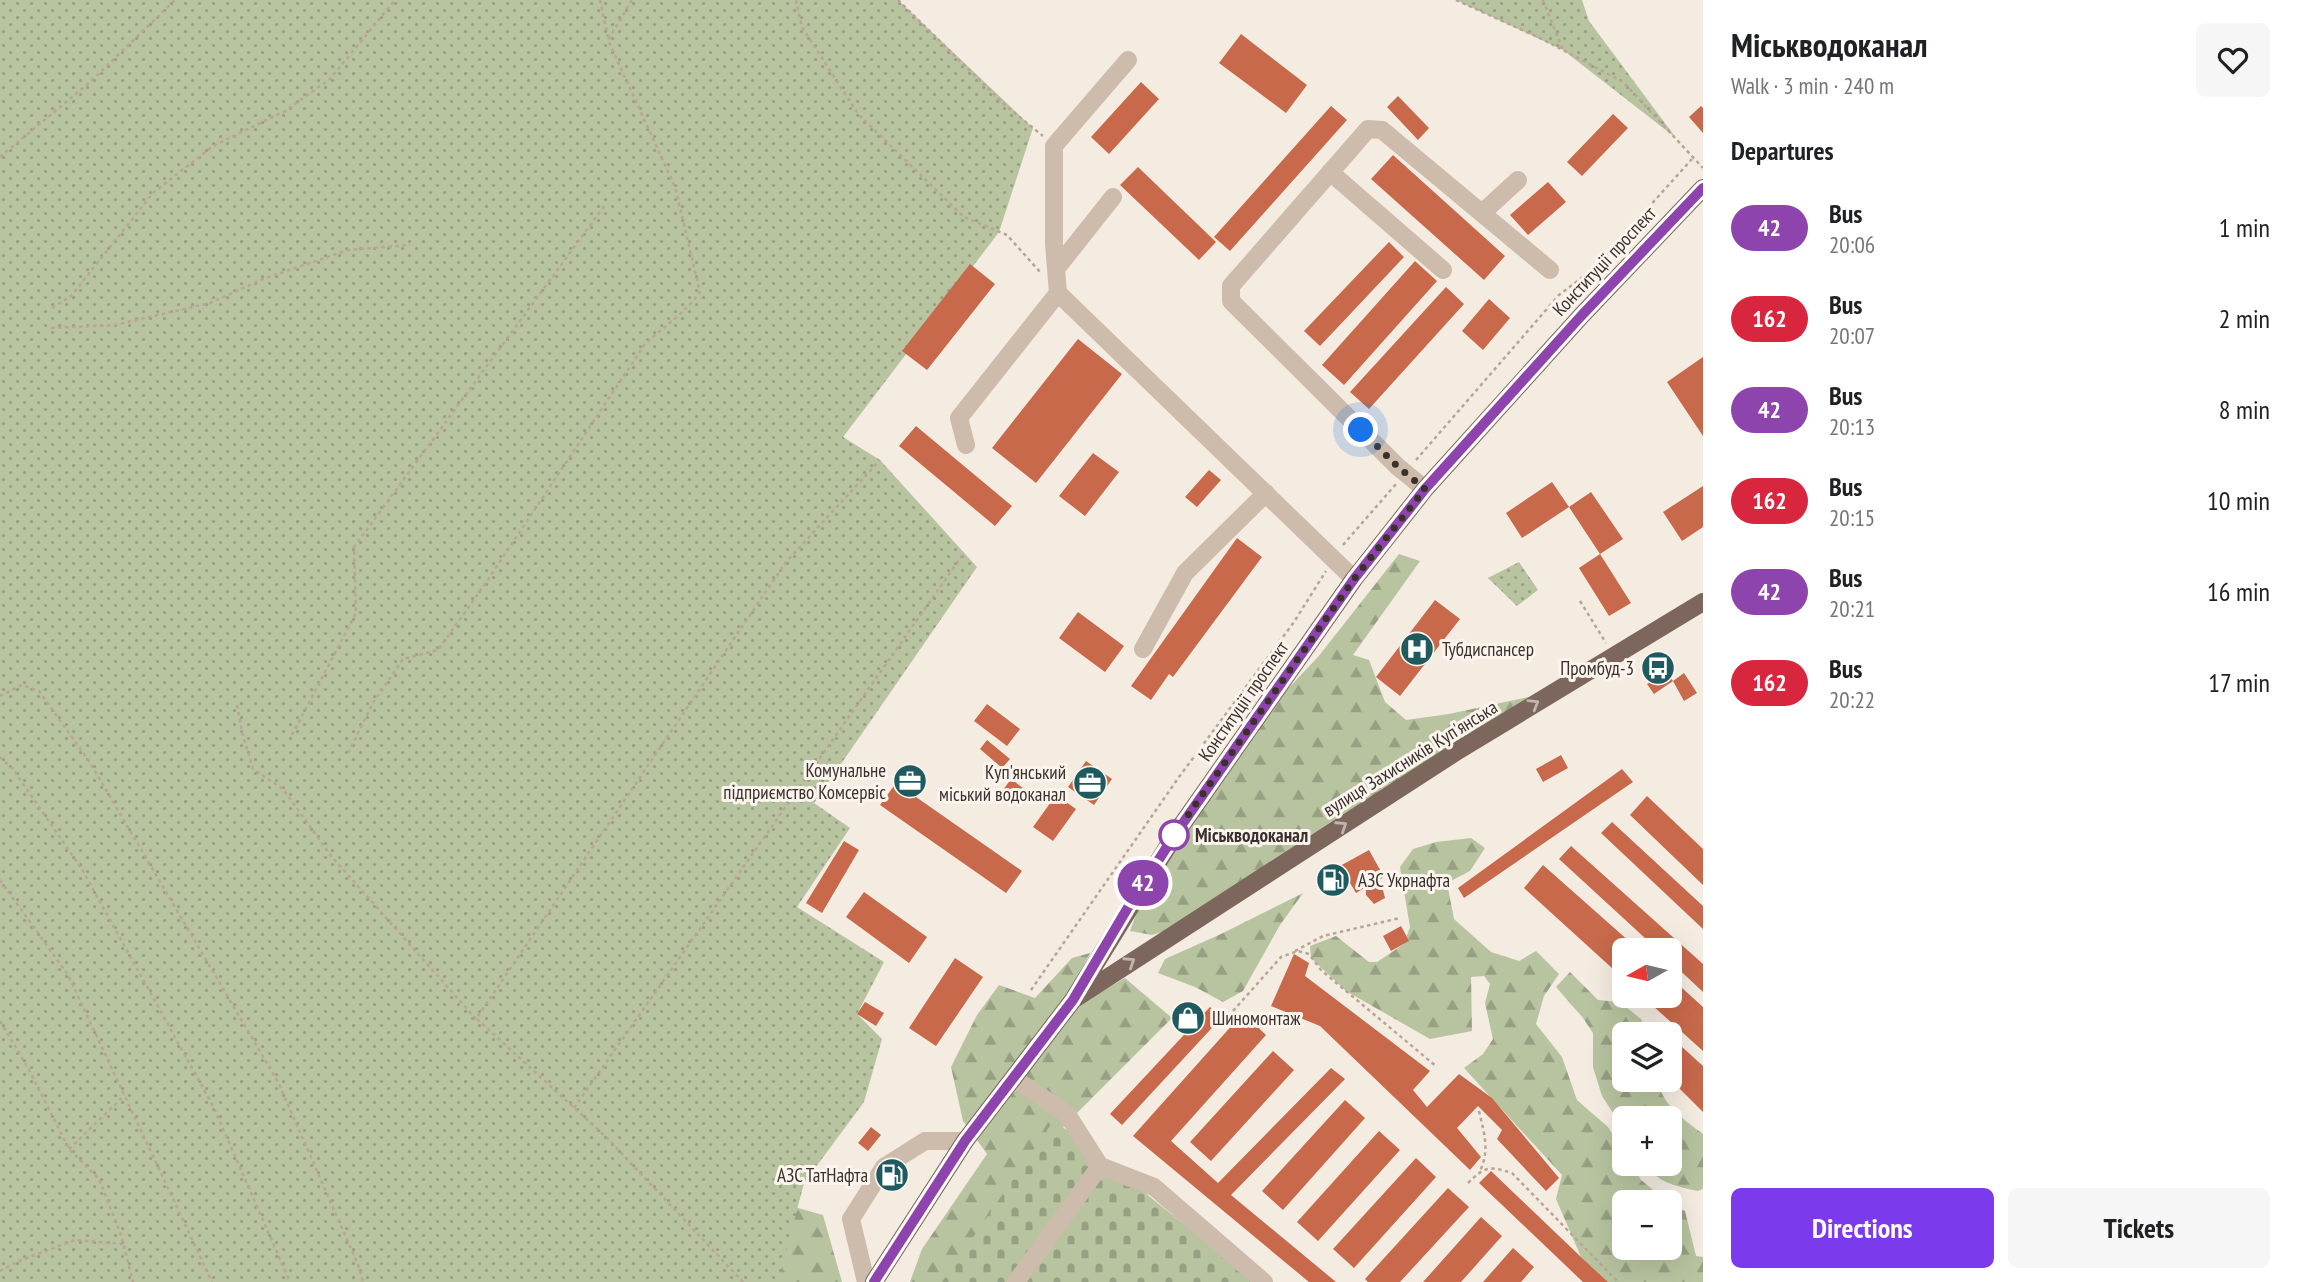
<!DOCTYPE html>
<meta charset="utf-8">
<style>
:root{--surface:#fff;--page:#f6f6f6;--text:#202124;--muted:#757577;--accent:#7c3aed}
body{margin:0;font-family:"PT Sans Narrow",sans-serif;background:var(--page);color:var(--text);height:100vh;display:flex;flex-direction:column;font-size:26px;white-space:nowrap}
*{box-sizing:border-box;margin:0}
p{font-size:23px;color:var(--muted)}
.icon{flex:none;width:38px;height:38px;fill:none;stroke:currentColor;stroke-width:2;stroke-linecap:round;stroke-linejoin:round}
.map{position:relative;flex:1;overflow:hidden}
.side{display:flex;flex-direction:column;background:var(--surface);width:595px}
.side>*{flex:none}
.badge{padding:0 14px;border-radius:23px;font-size:24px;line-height:46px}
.needle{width:46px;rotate:262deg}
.tools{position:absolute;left:1612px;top:938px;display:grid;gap:14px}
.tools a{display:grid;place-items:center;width:70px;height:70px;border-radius:10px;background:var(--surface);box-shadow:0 7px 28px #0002;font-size:35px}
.you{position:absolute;width:35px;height:35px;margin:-18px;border:5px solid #fff;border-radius:50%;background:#1a73e8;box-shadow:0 0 0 10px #1a73e833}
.map>.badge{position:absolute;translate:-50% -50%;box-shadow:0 0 0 4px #fff}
h2{padding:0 28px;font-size:26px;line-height:63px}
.round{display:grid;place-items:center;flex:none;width:74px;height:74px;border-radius:10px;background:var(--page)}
.headline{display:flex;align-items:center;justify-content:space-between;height:119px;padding:0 28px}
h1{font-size:33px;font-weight:700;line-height:52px}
.primary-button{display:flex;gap:14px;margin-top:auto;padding:14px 28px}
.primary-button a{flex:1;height:80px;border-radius:10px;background:var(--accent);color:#fff;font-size:28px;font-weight:700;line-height:80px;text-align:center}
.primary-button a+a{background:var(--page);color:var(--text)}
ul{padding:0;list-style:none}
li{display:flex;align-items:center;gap:21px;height:91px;padding:0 28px}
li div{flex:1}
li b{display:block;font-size:26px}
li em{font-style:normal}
li .badge{min-width:77px;font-weight:700;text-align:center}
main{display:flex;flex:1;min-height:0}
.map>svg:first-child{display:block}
</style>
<main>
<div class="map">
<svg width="1703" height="1282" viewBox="0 0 1703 1282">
<defs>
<pattern id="forest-firs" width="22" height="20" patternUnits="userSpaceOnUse" patternTransform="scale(1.75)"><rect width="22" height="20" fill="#b8c4a0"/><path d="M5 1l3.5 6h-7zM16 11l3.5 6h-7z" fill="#97a083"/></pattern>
<pattern id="cemetery-stones" width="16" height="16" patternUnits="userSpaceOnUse" patternTransform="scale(1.75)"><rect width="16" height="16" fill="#b8c4a0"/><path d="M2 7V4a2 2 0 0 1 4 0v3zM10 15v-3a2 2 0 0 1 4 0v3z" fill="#97a083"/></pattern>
<pattern id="park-dots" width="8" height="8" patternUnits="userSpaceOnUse" patternTransform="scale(1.75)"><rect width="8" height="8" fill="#b8c4a0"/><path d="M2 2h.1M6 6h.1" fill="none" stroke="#97a083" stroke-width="1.8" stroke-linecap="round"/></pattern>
</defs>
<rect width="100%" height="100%" fill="#f4ebe1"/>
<path fill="url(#forest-firs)" d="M1399 554 1420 561 1353 655 1369 660 1385 702 1406 720 1449 714 1538 695 1175 928 1152 935 1130 931 1144 893 1262 716 1318 657Z
M1471 838 1485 848 1470 871 1447 883 1454 919 1491 952 1519 961 1536 951 1559 974 1544 996 1536 1024 1562 1057 1577 1100 1608 1127 1624 1152V1164H1631L1641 1180 1668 1202H1624V1248H1670V1203L1685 1211 1696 1256 1703 1257V1282H1608L1581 1257 1556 1199 1562 1175 1464 1068 1483 1054 1493 1039 1485 1003 1490 984 1484 976 1471 977 1472 1031 1430 1039 1346 991 1311 958 1310 946 1336 936 1369 962H1377L1404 944 1410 927 1400 867 1413 849 1436 842Z
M1303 893 1280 925 1243 991 1223 1002 1195 987 1158 973 1165 959 1221 934Z
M1090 953 1071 991 1090 998 1125 978 1172 1018 1063 1127 1045 1150 1014 1282H910L922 1249 987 1154 963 1121 951 1067 977 1015 999 985 1035 998 1072 958Z
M1570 972 1598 1000 1620 1002 1641 1019 1648 1034H1624V1080H1658C1661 1104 1684 1120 1703 1134V1189L1698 1191C1678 1187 1656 1182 1645 1164H1670V1118H1624V1130L1602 1096 1593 1067V1033L1583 1018 1556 987Z
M798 1208 823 1215 842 1282H752L762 1223Z"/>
<path fill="url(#cemetery-stones)" d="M1054 1120 1256 1282H942Z"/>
<path fill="url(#park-dots)" d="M0 0H898L1033 128 999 232 843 437 880 460 977 567 814 803 850 828 797 907 884 962 857 1014 882 1039 864 1102 804 1183 778 1282H0Z
M1456 0H1582L1589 21 1676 138 1563 50Z
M1519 562 1538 590 1517 606 1488 578Z"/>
<path fill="#c8694b" d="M1241 34 1307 85 1286 113 1219 63Z
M1141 82 1159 99 1109 154 1091 137Z
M1398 96 1429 128 1418 140 1387 107Z
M1331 106 1347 120 1230 251 1214 237Z
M1701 106 1703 108V133L1689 117Z
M1613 114 1628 128 1582 176 1567 162Z
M1393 155 1505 256 1484 280 1371 179Z
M1138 167 1216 242 1199 260 1120 185Z
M1548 182 1566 202 1528 235 1510 215Z
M1389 242 1404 257 1320 346 1304 331Z
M1415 261 1437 281 1344 385 1322 365Z
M970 264 995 284 927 370 902 351Z
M1446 287 1464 304 1369 409 1350 392Z
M1489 299 1510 318 1483 350 1462 331Z
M1078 339 1122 374 1036 483 992 448Z
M1703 357V436L1667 382Z
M916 426 1012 506 995 526 899 446Z
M1093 453 1119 472 1085 516 1059 496Z
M1209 470 1221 480 1197 507 1185 497Z
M1552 482 1569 507 1522 538 1506 513Z
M1703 486V527L1682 541 1663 512Z
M1591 492 1623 539 1600 554 1569 507Z
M1237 538 1262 557 1173 677 1169 674 1151 700 1131 686Z
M1600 554 1631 603 1609 616 1579 568Z
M1435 600 1460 619 1400 696 1376 677Z
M1078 612 1124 646 1105 672 1059 638Z
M1666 671 1673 681 1654 694 1647 684Z
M1684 673 1697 693 1684 701 1673 681Z
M987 704 1020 729 1007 746 974 721Z
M987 740 1010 759 1002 768 980 749Z
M1561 755 1568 768 1543 782 1536 769Z
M1086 761 1112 779 1094 805 1068 787Z
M1622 769 1633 782 1464 898 1458 888Z
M1011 779 1023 788 1012 803 1000 794Z
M896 783 1022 871 1006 893 880 805Z
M1056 795 1076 809 1053 841 1033 827Z
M1647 796 1703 849V885L1630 815Z
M1612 822 1703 906V929L1601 833Z
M844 841 859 850 822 913 806 903Z
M1571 846 1703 964V992L1670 961V950H1658L1559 859Z
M1369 850 1384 877 1374 883 1382 886 1385 898 1374 904 1366 895V887L1356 893 1340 866Z
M1543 865 1639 950H1624V979L1524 888Z
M864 892 927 937 909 963 846 917Z
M1401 926 1409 941 1391 951 1383 936Z
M1294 954 1309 963 1305 976 1430 1071 1413 1090 1427 1107 1459 1074 1492 1098 1559 1178 1546 1191 1497 1139 1502 1130 1478 1106 1457 1128 1481 1157 1470 1170 1320 1026 1271 1006Z
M955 958 983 977 936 1046 909 1028Z
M1670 977 1703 1007V1051L1642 996H1670Z
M865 1002 884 1013 876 1026 857 1014Z
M1210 1007 1222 1017 1122 1125 1110 1114Z
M1243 1013 1266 1035 1171 1141 1218 1183 1331 1068 1345 1079 1231 1195 1336 1282H1309L1133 1136Z
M1670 1036 1703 1066V1112L1670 1079Z
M1273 1051 1294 1070 1211 1161 1190 1142Z
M1345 1100 1365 1118 1283 1210 1262 1191Z
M871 1127 881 1135 868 1151 858 1143Z
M1379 1131 1400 1150 1318 1241 1297 1222Z
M1416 1158 1436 1177 1354 1268 1333 1249Z
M1491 1171 1581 1257 1608 1282H1583L1479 1183Z
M1448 1188 1469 1207 1400 1282H1368L1365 1279Z
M1481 1217 1502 1236 1461 1282H1423Z
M1513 1248 1534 1267 1521 1282H1483Z"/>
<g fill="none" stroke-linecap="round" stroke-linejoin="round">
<path stroke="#b9a596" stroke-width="2.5" stroke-dasharray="3.5 3.5" stroke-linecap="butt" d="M600 0 608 38
M796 0 802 27 858 114 964 217 1007 235 1040 272
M898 0 1006 106 1043 136
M1456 0 1542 39 1623 82 1703 168
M1543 0 1563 50
M0 157 90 82 175 0
M52 308 71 296 153 193 213 146 285 111 330 79 395 0
M51 328 115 325 210 303 263 279 348 250 410 245
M1416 460 1559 295 1592 270 1692 159
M1343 545 1396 484
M1580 601 1606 643
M1627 665 1634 675
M0 696 22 685 39 691 89 761 278 1082 359 1267 363 1282
M237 705 242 732 253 769 283 789 332 857 476 1019 786 562 880 460
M292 735 356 613 354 547 605 205
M348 753 373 703 403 659 438 650 485 584 645 344C663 327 686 312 700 292L675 187 608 40 632 0
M0 757 13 769 83 871 213 1106 290 1282
M0 880 68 975 212 1282
M1295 951 1323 936 1400 918
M1031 990 1179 777 1294 622 1326 571
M1233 1011 1281 957 1298 951 1309 954 1321 970 1437 1067
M477 1019 606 1137 743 1282
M0 1021 28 1068 69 1149 99 1179 121 1235 133 1282
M574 1108 964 553
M1479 1111C1484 1133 1490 1150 1480 1171
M69 1149 124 1096
M1468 1183C1485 1166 1490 1166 1512 1173L1618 1282
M0 1271 19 1261 75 1240 124 1244"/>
<path stroke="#cdbbac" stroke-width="18" d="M1128 60 1054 146V244L1058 293 1354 579
M1330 172 1443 270
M1482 213 1518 180
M1056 269 1113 197
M966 445 959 418 1058 293
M1425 489 1398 467 1231 301V286L1368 129 1382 130 1550 270
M1143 649 1185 573 1266 493
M1013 1078 1067 1114 1100 1166 1154 1187 1264 1282
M866 1282 851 1219 884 1167 925 1141H965
M1016 1282 1100 1166"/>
<path stroke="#7d675c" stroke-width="18" d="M1076 998 1459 750 1703 602
M874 1282 965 1141 1073 1000 1176 833 1354 579 1425 489 1582 315 1703 188"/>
</g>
<defs><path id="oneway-chevron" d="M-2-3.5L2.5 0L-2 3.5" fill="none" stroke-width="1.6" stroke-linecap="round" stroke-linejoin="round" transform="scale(1.75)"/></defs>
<g stroke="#c2b5ac">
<use href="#oneway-chevron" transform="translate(1534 704) rotate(-31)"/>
<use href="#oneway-chevron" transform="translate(1342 826) rotate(-33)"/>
<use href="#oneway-chevron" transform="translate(1130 962) rotate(-33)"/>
</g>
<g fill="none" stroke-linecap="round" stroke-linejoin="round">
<g stroke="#fff" stroke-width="16">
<path id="line" d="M874 1282 965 1141 1073 1000 1130 904 1176 833 1354 579 1425 489 1582 315 1703 188"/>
</g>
<use href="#line" stroke="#8e44ad" stroke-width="10"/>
<path stroke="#3b302b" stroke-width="7" stroke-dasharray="0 12.6" d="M1174 835 1354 579 1425 489 1398 467 1361 430"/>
</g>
<defs>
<g id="hospital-disc" transform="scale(1.75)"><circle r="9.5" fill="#1f5a5e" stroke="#fbf5ee"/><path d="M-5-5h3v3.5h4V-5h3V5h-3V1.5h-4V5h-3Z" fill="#fff"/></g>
<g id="bus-disc" transform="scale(1.75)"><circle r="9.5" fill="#1f5a5e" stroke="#fbf5ee"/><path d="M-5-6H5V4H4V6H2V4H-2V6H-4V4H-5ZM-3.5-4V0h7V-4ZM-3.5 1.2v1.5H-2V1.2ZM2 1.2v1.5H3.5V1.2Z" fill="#fff"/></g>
<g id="office-disc" transform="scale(1.75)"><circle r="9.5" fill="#1f5a5e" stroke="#fbf5ee"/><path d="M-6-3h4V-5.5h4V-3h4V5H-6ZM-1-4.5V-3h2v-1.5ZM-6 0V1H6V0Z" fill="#fff"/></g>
<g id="fuel-disc" transform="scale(1.75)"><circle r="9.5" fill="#1f5a5e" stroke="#fbf5ee"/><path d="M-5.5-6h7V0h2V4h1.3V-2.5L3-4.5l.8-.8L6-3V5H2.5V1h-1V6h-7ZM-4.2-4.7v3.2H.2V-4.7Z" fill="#fff"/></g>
<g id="shop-disc" transform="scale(1.75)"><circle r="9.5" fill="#1f5a5e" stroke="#fbf5ee"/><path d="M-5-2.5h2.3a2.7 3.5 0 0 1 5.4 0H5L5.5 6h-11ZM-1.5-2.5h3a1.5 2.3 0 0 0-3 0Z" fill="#fff"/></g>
</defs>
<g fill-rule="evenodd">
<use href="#hospital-disc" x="1417" y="649"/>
<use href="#bus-disc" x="1658" y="668"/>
<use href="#office-disc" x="910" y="781"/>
<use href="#office-disc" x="1090" y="783"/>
<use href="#fuel-disc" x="1333" y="880"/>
<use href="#shop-disc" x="1188" y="1018"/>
<use href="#fuel-disc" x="892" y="1175"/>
</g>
<circle fill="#fff" stroke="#8e44ad" stroke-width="3.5" cx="1174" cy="835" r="14"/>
<g text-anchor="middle" stroke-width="6" stroke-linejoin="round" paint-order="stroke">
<g font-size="19" fill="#3b302b" stroke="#fbf5ee">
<text transform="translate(1604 261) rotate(-47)" y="7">Конституції проспект</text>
<text transform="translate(1243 701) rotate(-55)" y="7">Конституції проспект</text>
<text transform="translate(1410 758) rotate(-32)" y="7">вулиця Захисників Куп'янська</text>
</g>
<g font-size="19" fill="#3b302b" stroke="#fbf5ee" text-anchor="end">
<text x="1442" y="656" text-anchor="start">Тубдиспансер</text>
<text x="1634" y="675">Промбуд-3</text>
<text x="886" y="777">Комунальне<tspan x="886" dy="22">пiдприємство Комсервiс</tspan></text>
<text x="1066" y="779">Куп'янський<tspan x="1066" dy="22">міський водоканал</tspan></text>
<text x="1358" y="887" text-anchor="start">АЗС Укрнафта</text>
<text x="1212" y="1025" text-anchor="start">Шиномонтаж</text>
<text x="868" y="1182">АЗС ТатНафта</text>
</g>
<g font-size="19" font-weight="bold" fill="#3b302b" stroke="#fbf5ee" text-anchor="start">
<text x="1195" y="842">Міськводоканал</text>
</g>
</g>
</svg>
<div class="tools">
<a><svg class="needle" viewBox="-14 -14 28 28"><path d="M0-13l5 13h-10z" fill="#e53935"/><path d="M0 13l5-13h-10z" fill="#757577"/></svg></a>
<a><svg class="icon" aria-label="layers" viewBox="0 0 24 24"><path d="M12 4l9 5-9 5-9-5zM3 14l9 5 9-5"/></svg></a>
<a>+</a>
<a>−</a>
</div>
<div class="you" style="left:1361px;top:430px"></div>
<b class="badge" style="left:1143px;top:883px;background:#8e44ad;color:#fff">42</b>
</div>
<section class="side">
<div class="headline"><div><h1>Міськводоканал</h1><p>Walk · 3 min · 240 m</p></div><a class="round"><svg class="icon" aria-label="heart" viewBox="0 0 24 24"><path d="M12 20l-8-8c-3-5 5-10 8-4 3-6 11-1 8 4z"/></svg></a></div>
<h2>Departures</h2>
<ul>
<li><span class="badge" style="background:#8e44ad;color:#fff">42</span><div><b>Bus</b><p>20:06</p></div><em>1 min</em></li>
<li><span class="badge" style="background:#d7263d;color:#fff">162</span><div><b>Bus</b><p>20:07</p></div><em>2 min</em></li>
<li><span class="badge" style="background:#8e44ad;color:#fff">42</span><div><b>Bus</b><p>20:13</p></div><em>8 min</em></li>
<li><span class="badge" style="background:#d7263d;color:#fff">162</span><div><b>Bus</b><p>20:15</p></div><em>10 min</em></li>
<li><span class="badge" style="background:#8e44ad;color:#fff">42</span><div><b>Bus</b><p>20:21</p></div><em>16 min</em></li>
<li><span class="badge" style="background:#d7263d;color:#fff">162</span><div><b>Bus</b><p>20:22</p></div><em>17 min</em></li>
</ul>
<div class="primary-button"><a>Directions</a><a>Tickets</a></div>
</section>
</main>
